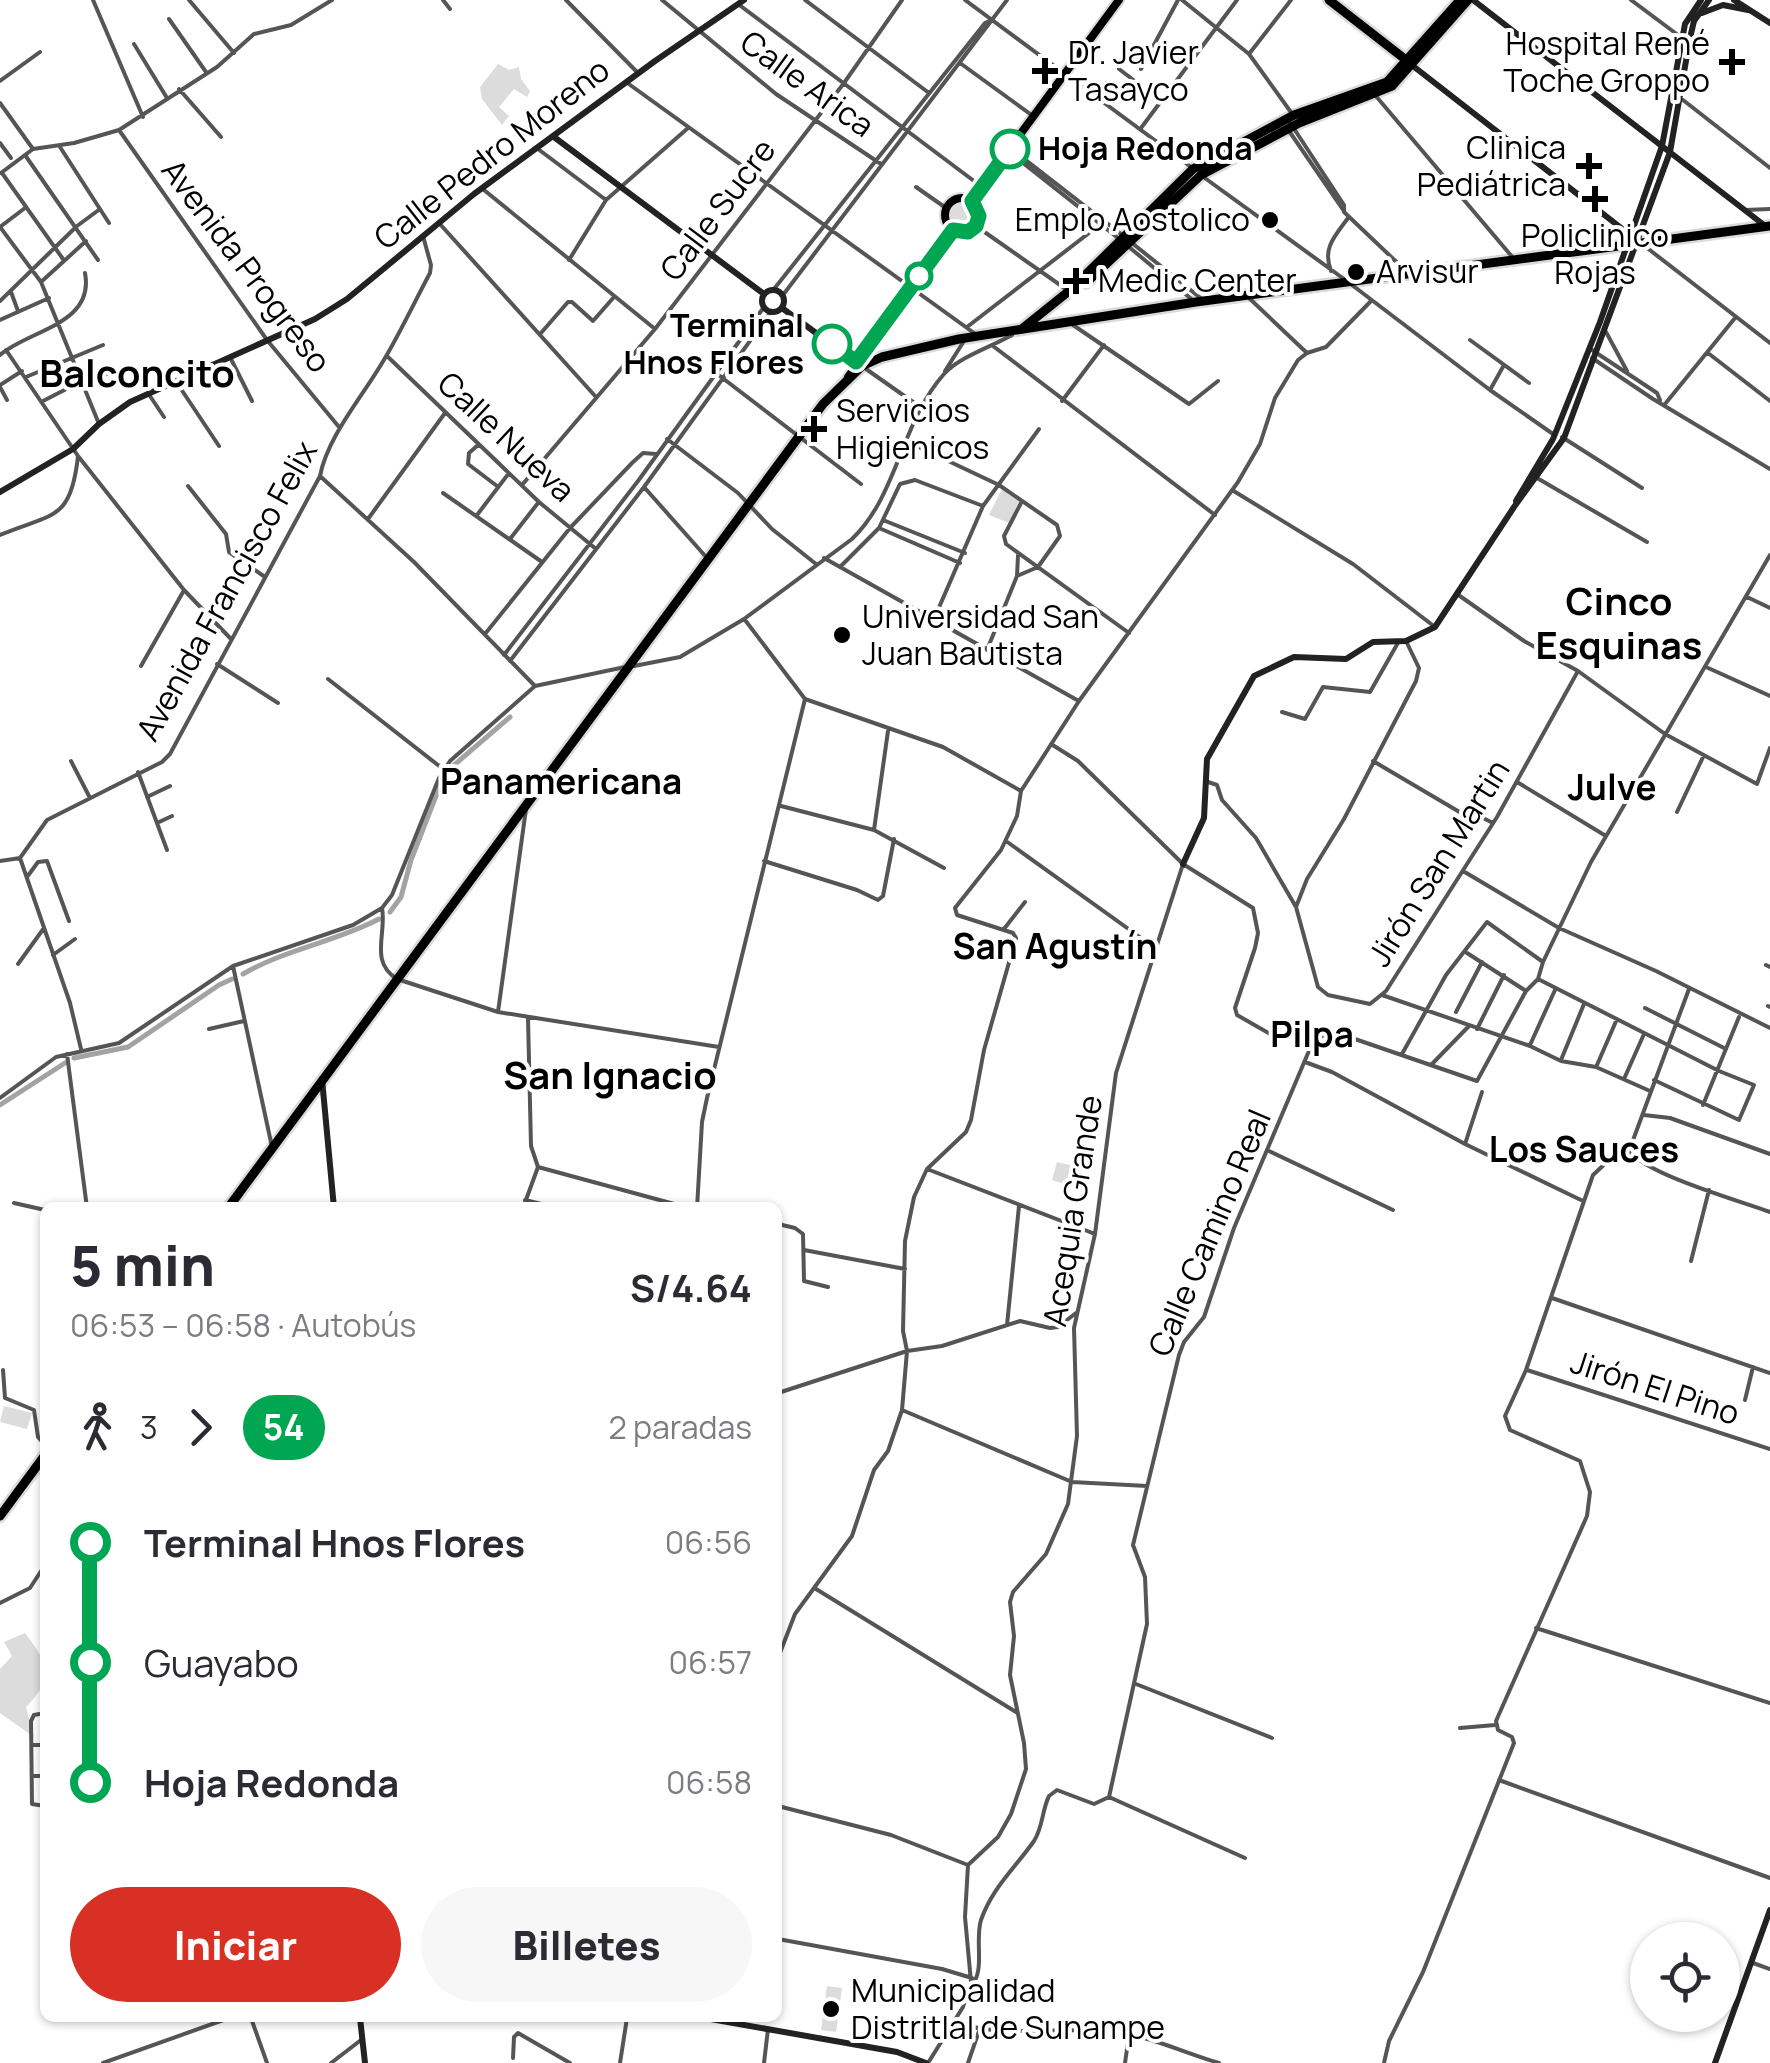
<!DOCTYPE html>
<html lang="es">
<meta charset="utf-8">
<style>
:root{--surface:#fff;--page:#f7f7f7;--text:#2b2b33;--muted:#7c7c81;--accent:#d93025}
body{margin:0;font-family:Manrope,sans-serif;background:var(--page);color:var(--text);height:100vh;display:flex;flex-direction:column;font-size:38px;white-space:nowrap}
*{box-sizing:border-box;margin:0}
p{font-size:32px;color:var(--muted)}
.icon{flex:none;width:55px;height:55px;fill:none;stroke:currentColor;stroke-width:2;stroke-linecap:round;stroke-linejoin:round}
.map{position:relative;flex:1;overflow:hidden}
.drawer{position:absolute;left:40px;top:1202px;width:742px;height:820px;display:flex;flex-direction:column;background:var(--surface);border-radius:15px;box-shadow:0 2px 8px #0004}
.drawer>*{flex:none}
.badge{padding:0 20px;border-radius:32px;font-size:35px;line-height:65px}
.fabs{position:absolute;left:1630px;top:1922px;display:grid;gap:20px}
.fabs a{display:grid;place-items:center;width:110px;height:110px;border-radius:50%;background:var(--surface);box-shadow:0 2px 8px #0004;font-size:50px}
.map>.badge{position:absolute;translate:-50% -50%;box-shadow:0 0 0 5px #fff}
.legs{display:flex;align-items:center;gap:15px;height:110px;padding:0 30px;font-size:32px}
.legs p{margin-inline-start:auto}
.headline{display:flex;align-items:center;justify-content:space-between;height:170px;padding:0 30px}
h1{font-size:55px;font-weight:800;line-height:75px}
.cta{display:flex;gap:20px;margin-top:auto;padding:20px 30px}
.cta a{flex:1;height:115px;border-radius:60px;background:var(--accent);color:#fff;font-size:40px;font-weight:800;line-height:115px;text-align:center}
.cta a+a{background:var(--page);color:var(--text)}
ul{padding:0 30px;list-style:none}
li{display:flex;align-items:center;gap:35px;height:120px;font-size:38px}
li i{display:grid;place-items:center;width:15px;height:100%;margin:0 12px;background:currentColor}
li i::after{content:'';width:25px;height:25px;margin:-12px;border:8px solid;border-radius:50%;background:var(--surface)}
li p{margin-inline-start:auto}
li:first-child i{background:linear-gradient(#0000 50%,currentColor 0)}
li:last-child i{background:linear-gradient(currentColor 50%,#0000 0)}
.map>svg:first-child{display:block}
</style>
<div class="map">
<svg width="1770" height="2063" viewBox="0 0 1770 2063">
<rect width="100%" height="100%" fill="#fff"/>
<path fill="#dcdcdc" d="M498 64 509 70 519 67 521 79 530 91 527 97 514 89 499 107 509 116 502 125 482 99 480 87Z
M949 216a13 13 0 1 1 26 0a13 13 0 1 1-26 0Z
M1002 489 1020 499 1009 523 989 515Z
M1057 1162 1082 1168 1074 1187 1052 1180Z
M4 1406 32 1413 27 1429 0 1422Z
M25 1633C47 1662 56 1677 26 1707L34 1737 0 1713V1669L12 1656 4 1642Z
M827 1986 842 1988 836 2032 821 2030Z"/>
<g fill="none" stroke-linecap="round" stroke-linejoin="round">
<path stroke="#a3a3a3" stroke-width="5" d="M390 912 401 897 411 860 443 778 453 766 510 717
M243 974C286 949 335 942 379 919
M74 1058 128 1047 219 985 232 979
M0 1105 65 1063"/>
<g stroke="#dbdbdb" stroke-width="12">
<path id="primary" d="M945 215a17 17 0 1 1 34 0a17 17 0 1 1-34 0Z
M971 201 1119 0
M848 377 953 231"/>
</g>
<g stroke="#dbdbdb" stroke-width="14">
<path id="highway" d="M1329 0 1410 63
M1086 283 1201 175 1299 123 1392 86 1468 0
M1023 328 1069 291 1193 169 1294 115 1387 82 1460 0
M228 1208 823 404 862 366 882 357 959 339 1196 302 1770 226
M0 1516 45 1455"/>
</g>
<path stroke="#555" stroke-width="4" d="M93 0 143 117
M189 0 234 53
M443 0 450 9
M566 0 638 73
M662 0 776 94 881 164
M805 0 929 93
M965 0 1191 167
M1182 0 1249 54 1293 115
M1631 0 1678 35 1685 37
M738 4 982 187
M169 19 206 72
M134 44 167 98
M1249 54 1291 0
M960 63 1033 116
M1119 69 1161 101
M1141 69 1178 0
M0 81 40 52
M626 82 974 333
M179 89 221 137
M1375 95 1514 259
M1671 100H1683L1770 168
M0 103 33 149
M1141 128 1237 0
M1287 128 1344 211V205L1287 118
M119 130 267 340 339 427
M0 143 11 158
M60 147 109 223
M1010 148 1121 234
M33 149 74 143 119 130 217 67 254 34 291 25 332 0
M538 149 606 200
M1008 151 1118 238
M25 155 98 260
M1 173 33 149
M2 173 63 259
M1202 176 1344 279
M916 187 946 208
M484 190 655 329
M25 208 0 227 41 282 99 424
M1745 210 1770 209
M1344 212 1406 271
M439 223 596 397
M976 226 1073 294
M1132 243 1203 300
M1642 244 1770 343
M1129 247 1195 302
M569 260 606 200 688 128
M1331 271C1322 248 1335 236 1348 218
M41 282 86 241
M1352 285 1490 390 1553 434
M774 289 985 23 992 20
M11 292 18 311
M783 295 1007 0
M1249 298 1307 353
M0 301 77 226 100 209
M0 320 49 298
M1073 325 1189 404 1218 381
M967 327 1102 223
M1606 332 1627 371
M541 333 568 302H572L593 321 614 297
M1470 340 1529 383
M993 346 1215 515
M1589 348 1657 393 1660 400
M1708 353 1770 401
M0 355C28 330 95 325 85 273
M387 356 539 502 596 549
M230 357 252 401
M1592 358 1653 399 1770 469
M866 369 923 409
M945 371 964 341
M716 373 861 484
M26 377 103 345
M177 383 219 446
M0 385 22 371
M0 387 7 400
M1490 390 1504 365
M150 396 164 417
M43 401 80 382 118 370
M1062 401 1104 345
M1665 404 1735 318
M1562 437 1642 488
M667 439 738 493 772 529 816 564
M906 441 999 485 1057 525 1060 536 1038 567 1017 576
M478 445 469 453 468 464 497 486
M78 456 184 590 231 639
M320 476 414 562 535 686
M1537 478 1647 542
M522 485 655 329 844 83 902 0
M188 486 226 534 229 552 265 577
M644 487 707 558
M1232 490 1353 564 1435 627
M443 493 542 562
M1022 501 1004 536 1006 544 1129 633
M477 515 509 473
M368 519 445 413
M883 520 965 553
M879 528 960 563
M0 535C52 513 71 522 78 456L6 350
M510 539 538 503
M824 558 1077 700
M840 567 879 528 900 484 915 480 983 506
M1457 594 1524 641 1578 671 1665 734 1757 784 1770 748
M1747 597 1770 608
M934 619 983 506 1039 429
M745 620 805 699 943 747 1021 791
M485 634 570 528 632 463 643 453 656 454
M987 650 1017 576 1018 555
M504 655 638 481 764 307
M510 661 644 487 771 312
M217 664 278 703
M141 666 183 592
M634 666 680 657 744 619 852 539C898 495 901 422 944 374 961 356 991 347 1012 335
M1706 667 1770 696
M328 679 443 769
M1282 712 1305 719 1323 687 1370 692 1399 641
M1051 744 1078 761 1183 864 1253 908 1258 933 1255 948 1235 1008 1237 1015 1272 1035 1297 1032 1314 1039
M71 761 89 796
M1373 761 1468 817 1477 815 1493 823
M138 772 167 850
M1208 782 1217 785 1222 800 1256 838 1296 907 1318 987 1328 995 1370 1004 1386 991 1497 817 1578 671
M1517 782 1606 836
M147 797 170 786
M781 806 874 830 944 868
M1677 812 1704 755
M157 823 172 816
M874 830 888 731
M1006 841 1155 948
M0 861 20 858
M764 861 857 890 878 900 883 896 894 839
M1463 871 1559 928 1656 971 1770 1028
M27 877 38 862 47 861 69 921
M1296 907 1307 879 1344 819 1416 681 1419 668 1406 641
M382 908C387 933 369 962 397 979L498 1012 719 1047
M1004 929 1025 902
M1467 953 1526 991
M53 955 75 939
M18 964 44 928
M1766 965 1770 967
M233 966 272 1147
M1538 979 1543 962 1591 862 1770 555
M1538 979 1719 1071 1754 1085 1739 1120 1654 1080
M1382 995 1530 1046 1561 1061 1596 1067 1650 1091
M1768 1006 1770 1007
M1645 1008 1726 1049
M498 1012 526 809
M1456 1012 1482 962
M209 1029 244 1021
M1477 1029 1504 975
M1314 1039 1331 1033 1352 1038 1477 1081 1526 991 1538 979
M1530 1045 1555 990
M81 1049 70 1003 20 858 47 820 162 762 170 754 320 476C328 435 364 395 385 358 401 331 415 301 430 273L431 265 423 236
M67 1054 87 1208
M1402 1054 1446 975 1487 922 1543 962
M1561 1060 1584 1004
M1305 1062 1332 1072 1465 1144 1583 1201
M1431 1065 1469 1026
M1597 1065 1617 1019
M1624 1079 1644 1034
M0 1098 56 1057 119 1043 233 966 353 925 382 908 392 895 439 778 450 761 535 686 625 667
M1703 1105 1739 1017
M1644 1115 1670 1118 1770 1154
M1465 1144 1482 1092
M1269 1151 1393 1210
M1629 1151 1689 989
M1629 1151C1648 1175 1737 1200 1770 1212
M538 1167 689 1208
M927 1169 1095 1234
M525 1200 558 1208
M14 1203 45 1210
M523 1208 538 1167 531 1146 528 1018
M697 1208 702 1122 707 1098 805 699
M778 1224 795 1228 803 1234 804 1281 828 1287
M804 1250 905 1269
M1691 1261 1709 1190
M1552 1298 1770 1373
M1007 1325 1019 1206
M3 1370 5 1398 34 1410 38 1437 45 1445
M1527 1370 1770 1449
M778 1393 907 1351 942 1346 1020 1321 1050 1328 1058 1327 1076 1313
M1745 1400 1753 1367
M902 1410 1072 1482 1147 1486
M816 1589 1016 1712
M0 1603 30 1588 45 1565
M1536 1628 1770 1703
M778 1658 795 1614 852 1536 874 1470 888 1451 902 1410 907 1351 903 1331 905 1241 914 1197 927 1169 966 1132 971 1120 984 1050 1016 938 1013 933 957 915 955 908 1001 850 1017 816 1021 791 1079 701 1238 482 1260 444 1275 398 1298 360 1307 353 1326 347 1371 301
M1136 1684 1272 1738
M45 1713 34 1715 31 1721 32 1804 45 1806
M1460 1728 1495 1725
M32 1745H45
M32 1776H45
M1499 1780 1770 1878
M1109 1797 1147 1624 1145 1577 1133 1545 1179 1355 1184 1342 1204 1317 1234 1228 1314 1039
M1109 1797 1245 1858
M778 1806 891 1835 968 1865
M778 1939 942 1969 972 1978
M1753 1963 1770 1969
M974 1982C984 1967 975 1939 981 1920 992 1888 1015 1868 1034 1841 1043 1827 1042 1810 1049 1796L1057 1790 1094 1804 1109 1797
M251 2018 267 2063
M952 2022C1002 2038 1055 2027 1107 2031 1145 2034 1182 2052 1219 2063
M513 2058 514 2037 518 2033 570 2063
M103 2063 229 2018
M331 2063 361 2040
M620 2063 627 2018
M764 2063 768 2029
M928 2063 963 2007 971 1982 965 1917 968 1865 998 1837 1011 1814 1026 1769 1024 1743 1010 1675 1014 1636 1010 1602 1013 1592 1046 1554 1068 1504 1077 1436 1074 1328 1095 1234 1116 1073 1183 864
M968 2063 979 2031
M1125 2063 1129 2035
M1384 2063 1389 2041 1423 1972 1514 1743 1512 1737 1498 1730 1496 1721 1587 1516 1590 1492 1580 1461 1510 1430 1505 1416 1526 1370 1593 1175 1608 1161 1629 1151"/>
<path stroke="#222" stroke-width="6" d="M1473 0 1764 225
M1734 0 1770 23
M1702 13 1723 5 1748 10
M1413 66 1634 238
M554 137 764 294
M762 301a11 11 0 1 1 22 0a11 11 0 1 1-22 0Z
M782 308 861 366
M0 492 73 449 99 424 130 402 315 319 347 299 474 194 655 61 744 0
M1516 501 1553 439 1600 322 1662 146 1685 24 1701 0
M1183 864 1204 818 1207 759 1254 676 1294 657 1346 659 1373 642 1406 641 1435 627 1514 507 1564 438 1670 152 1690 38 1694 21 1709 0
M322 1079 334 1208
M360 2018 365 2063
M705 2018 897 2052 926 2063
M1715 2063 1770 1910"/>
<use href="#primary" stroke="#000" stroke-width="8"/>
<use href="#highway" stroke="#000" stroke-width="9"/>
</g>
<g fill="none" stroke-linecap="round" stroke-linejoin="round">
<g stroke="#fff" stroke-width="22">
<path id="line-1" d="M832 344 856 362 953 230 968 232 976 226 979 216 972 201 1010 149"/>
</g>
<use href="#line-1" stroke="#00a651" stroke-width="15"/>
</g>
<g fill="#000" stroke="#fff" stroke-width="4">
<path d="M1727 47h10v10h10v10h-10v10h-10v-10h-10v-10h10z"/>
<path d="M1040 56h10v10h10v10h-10v10h-10v-10h-10v-10h10z"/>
<path d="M1584 151h10v10h10v10h-10v10h-10v-10h-10v-10h10z"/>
<path d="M1590 184h10v10h10v10h-10v10h-10v-10h-10v-10h10z"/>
<circle cx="1270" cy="220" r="10"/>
<circle cx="1356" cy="272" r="10"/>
<path d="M1071 266h10v10h10v10h-10v10h-10v-10h-10v-10h10z"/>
<path d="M809 414h10v10h10v10h-10v10h-10v-10h-10v-10h10z"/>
<circle cx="842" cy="635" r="10"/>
<circle cx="831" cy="2009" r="10"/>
</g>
<g fill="#fff" stroke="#00a651" stroke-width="5">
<circle cx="1010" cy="149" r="18"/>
<circle cx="919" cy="276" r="12"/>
<circle cx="832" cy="344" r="18"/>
</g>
<g text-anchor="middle" stroke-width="8" stroke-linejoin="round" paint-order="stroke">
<g font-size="32" fill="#000" stroke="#fff" text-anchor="start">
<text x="1710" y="55" text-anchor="end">Hospital René<tspan x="1710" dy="37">Toche Groppo</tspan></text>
<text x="1068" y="64">Dr. Javier<tspan x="1068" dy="37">Tasayco</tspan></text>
<text x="1566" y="159" text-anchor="end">Clinica<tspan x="1566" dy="37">Pediátrica</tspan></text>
<text x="1250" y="231" text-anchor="end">Emplo Aostolico</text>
<text x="1595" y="247" text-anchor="middle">Policlinico<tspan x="1595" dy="37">Rojas</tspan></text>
<text x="1376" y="283">Arvisur</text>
<text x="1098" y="292">Medic Center</text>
<text x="836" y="422">Servicios<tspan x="836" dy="37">Higienicos</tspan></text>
<text x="862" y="628">Universidad San<tspan x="862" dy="37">Juan Bautista</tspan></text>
<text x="851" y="2002">Municipalidad<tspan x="851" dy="37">Distritlal de Sunampe</tspan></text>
</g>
<g font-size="32" fill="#000" stroke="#fff">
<text transform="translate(807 84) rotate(36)" y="11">Calle Arica</text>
<text transform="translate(492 154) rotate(-38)" y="11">Calle Pedro Moreno</text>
<text transform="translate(718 210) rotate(-53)" y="11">Calle Sucre</text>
<text transform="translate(246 266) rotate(53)" y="11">Avenida Progreso</text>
<text transform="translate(506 437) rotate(43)" y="11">Calle Nueva</text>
<text transform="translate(227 591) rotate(-61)" y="11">Avenida Francisco Felix</text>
<text transform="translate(1439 863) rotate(-58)" y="11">Jirón San Martin</text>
<text transform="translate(1073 1211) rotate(-81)" y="11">Acequia Grande</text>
<text transform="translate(1210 1233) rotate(-67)" y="11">Calle Camino Real</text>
<text transform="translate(1655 1388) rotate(18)" y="11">Jirón El Pino</text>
</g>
<g font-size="32" font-weight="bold" fill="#000" stroke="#fff" text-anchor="start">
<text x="1038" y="160">Hoja Redonda</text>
<text x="804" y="337" text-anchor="end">Terminal<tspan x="804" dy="37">Hnos Flores</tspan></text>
</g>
<g font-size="35" font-weight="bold" fill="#000" stroke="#fff">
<text x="561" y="794">Panamericana</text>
<text x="1612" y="800">Julve</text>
<text x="1055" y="959">San Agustín</text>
<text x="1312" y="1047">Pilpa</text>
<text x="1584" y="1162">Los Sauces</text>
</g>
<g font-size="38" font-weight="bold" fill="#000" stroke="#fff">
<text x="137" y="387">Balconcito</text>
<text x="1619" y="615">Cinco<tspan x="1619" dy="44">Esquinas</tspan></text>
<text x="610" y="1089">San Ignacio</text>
</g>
</g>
</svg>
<div class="fabs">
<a><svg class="icon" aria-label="locate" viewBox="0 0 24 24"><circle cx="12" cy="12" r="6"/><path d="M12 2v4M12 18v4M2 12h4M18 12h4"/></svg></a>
</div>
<section class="drawer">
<div class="headline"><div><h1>5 min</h1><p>06:53 – 06:58 · Autobús</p></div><b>S/4.64</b></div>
<div class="legs"><svg class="icon" aria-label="walk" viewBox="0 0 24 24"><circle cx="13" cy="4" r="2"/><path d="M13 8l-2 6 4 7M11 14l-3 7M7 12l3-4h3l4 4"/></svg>3<svg class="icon" aria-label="forward" viewBox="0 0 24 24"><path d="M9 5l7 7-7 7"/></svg><b class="badge" style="background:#00a651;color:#fff">54</b><p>2 paradas</p></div>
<ul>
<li><i style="color:#00a651"></i><b>Terminal Hnos Flores</b><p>06:56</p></li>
<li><i style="color:#00a651"></i><span>Guayabo</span><p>06:57</p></li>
<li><i style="color:#00a651"></i><b>Hoja Redonda</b><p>06:58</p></li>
</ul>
<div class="cta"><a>Iniciar</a><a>Billetes</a></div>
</section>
</div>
